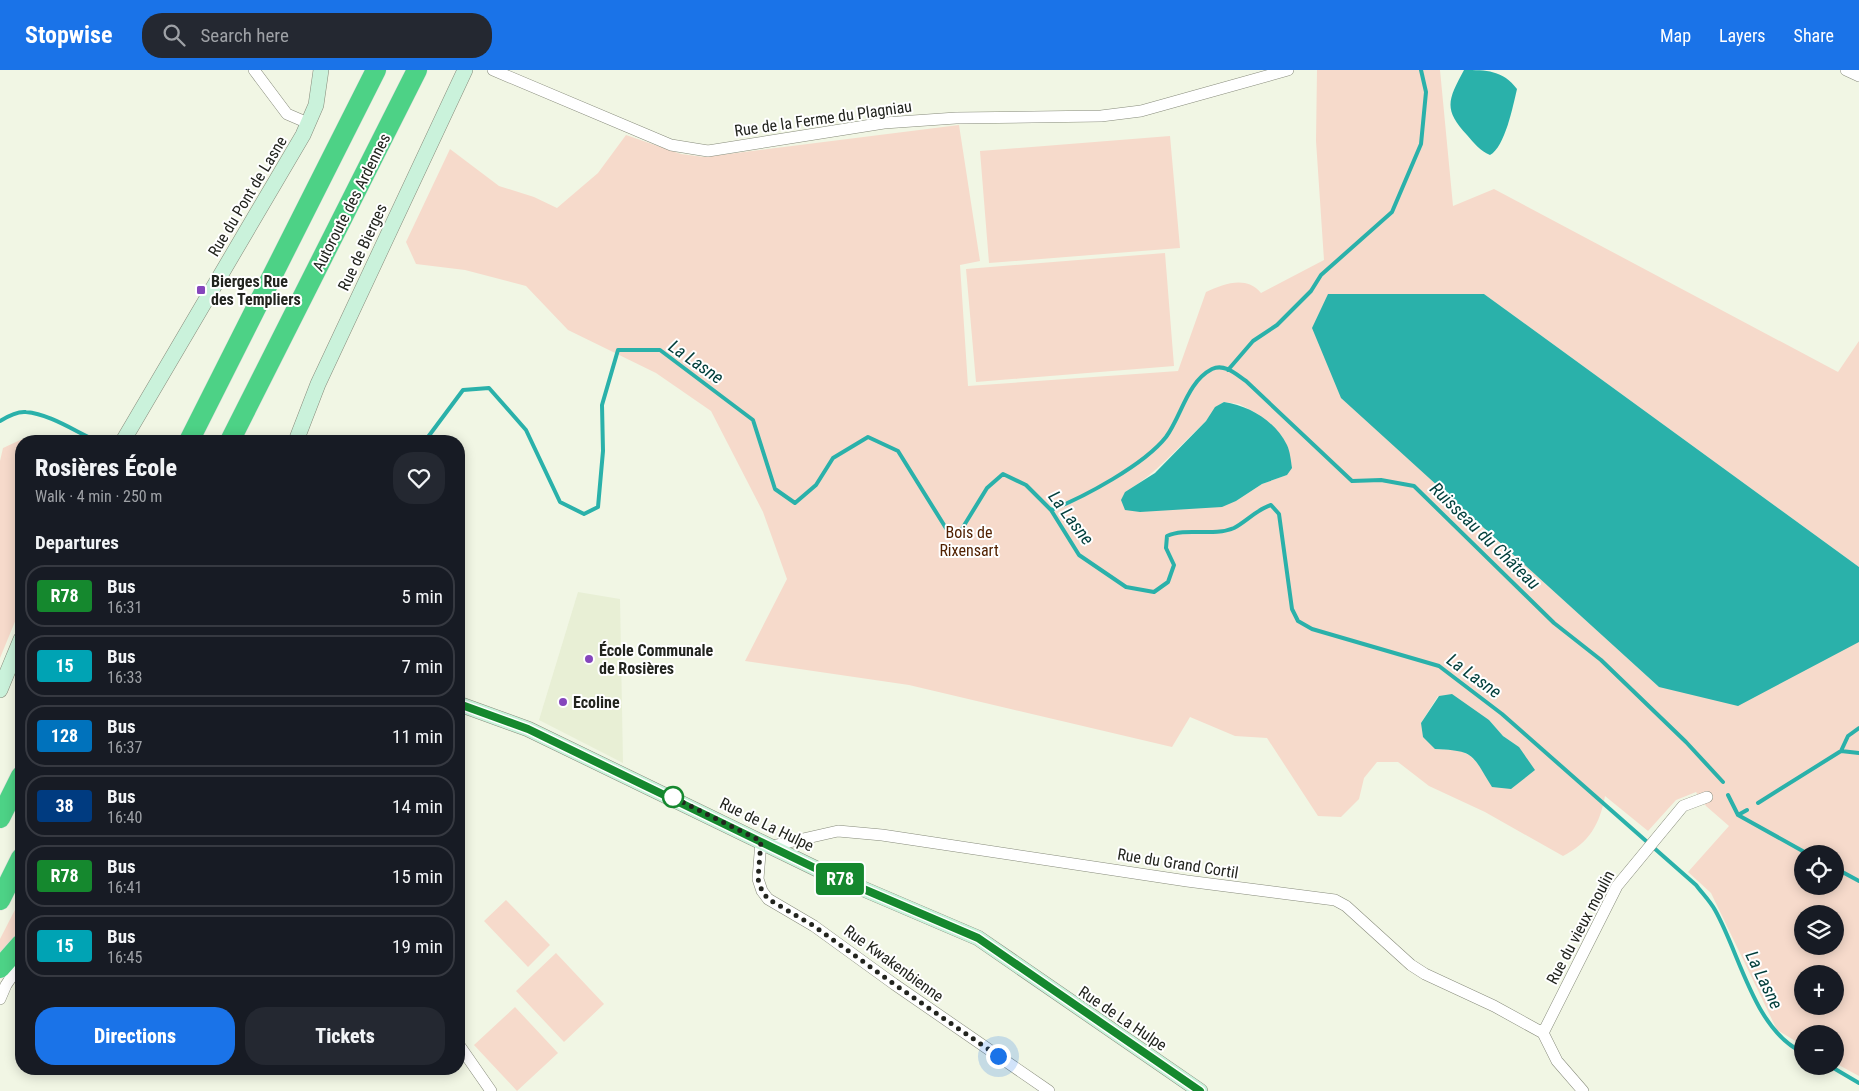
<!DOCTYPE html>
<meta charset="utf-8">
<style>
:root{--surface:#171b24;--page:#242831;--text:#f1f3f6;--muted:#9ea1a6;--line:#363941;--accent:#1a73e8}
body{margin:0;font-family:"Roboto Condensed",sans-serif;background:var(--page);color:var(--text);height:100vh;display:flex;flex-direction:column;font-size:19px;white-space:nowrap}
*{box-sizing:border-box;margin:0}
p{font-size:16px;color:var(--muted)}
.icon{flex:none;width:28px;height:28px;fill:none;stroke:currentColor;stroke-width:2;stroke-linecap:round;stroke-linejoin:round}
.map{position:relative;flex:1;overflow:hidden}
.side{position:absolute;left:15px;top:365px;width:450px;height:640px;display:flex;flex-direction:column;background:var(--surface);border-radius:20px;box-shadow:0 2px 12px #0003}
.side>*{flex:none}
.badge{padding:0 10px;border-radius:4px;font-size:18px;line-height:32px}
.tools{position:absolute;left:1794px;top:775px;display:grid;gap:10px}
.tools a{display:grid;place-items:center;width:50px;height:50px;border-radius:50%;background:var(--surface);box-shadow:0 2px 12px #0003;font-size:25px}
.you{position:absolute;width:25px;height:25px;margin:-12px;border:4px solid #fff;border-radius:50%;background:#1a73e8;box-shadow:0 0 0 8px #1a73e833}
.map>.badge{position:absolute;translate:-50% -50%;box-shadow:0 0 0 2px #fff}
h2{padding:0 20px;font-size:19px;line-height:45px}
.round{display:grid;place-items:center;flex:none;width:52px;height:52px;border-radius:20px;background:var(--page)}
.headline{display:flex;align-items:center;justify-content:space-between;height:85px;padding:0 20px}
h1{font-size:24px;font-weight:800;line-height:38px}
.button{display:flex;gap:10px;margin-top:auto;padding:10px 20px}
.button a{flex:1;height:58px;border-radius:20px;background:var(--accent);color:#fff;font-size:20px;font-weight:800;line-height:58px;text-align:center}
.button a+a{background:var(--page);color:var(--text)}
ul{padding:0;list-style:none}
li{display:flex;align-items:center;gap:15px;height:62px;margin:0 10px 8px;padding:0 10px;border:2px solid var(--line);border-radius:20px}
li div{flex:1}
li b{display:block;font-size:19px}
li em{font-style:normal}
li .badge{min-width:55px;font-weight:700;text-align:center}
header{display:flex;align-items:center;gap:30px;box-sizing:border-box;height:70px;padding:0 25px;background:var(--accent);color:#fff}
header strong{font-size:24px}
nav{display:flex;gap:28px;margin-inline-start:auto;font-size:18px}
.search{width:350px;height:45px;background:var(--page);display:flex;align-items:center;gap:12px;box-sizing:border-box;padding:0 18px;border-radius:20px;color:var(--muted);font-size:19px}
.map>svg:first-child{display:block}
</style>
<header>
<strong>Stopwise</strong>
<div class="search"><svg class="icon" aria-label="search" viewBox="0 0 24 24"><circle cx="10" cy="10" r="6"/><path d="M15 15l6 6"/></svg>Search here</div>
<nav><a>Map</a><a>Layers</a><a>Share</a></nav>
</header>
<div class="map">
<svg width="1859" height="1021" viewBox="0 0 1859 1021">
<rect width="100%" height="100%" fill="#f1f6e4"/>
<path fill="#e8efd5" d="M578 522 620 529 623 693 539 650Z"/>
<path fill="#f6dacb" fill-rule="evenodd" d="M1317 0H1440L1453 136 1494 119 1838 302 1859 271V497L1484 224 1342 328 1659 617 1859 568V1006L1835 993V964H1802V975L1777 960 1711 823 1688 802 1729 756 1706 736 1696 722 1676 730 1648 761 1605 726C1600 754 1589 773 1563 786L1485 742 1429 716 1398 692H1377L1364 708 1359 729 1341 747 1318 746 1267 668 1235 666 1190 647 1172 677 909 615 745 591 787 509 763 442 711 341 656 303 568 260 526 216 465 200 416 194 406 172 450 79 499 116 534 127 557 138 598 103 626 65 681 84 704 87 959 55 980 191 960 195 968 316 1178 301 1206 222C1224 214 1246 205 1261 223L1324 190 1316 71ZM1224 332 1239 334 1258 344 1287 405 1262 414 1236 431 1125 422C1156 404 1177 378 1203 354 1211 346 1214 338 1224 332ZM1438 626 1489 650 1503 666 1519 677 1479 695C1466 678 1455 680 1435 679L1421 653ZM1802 784H1835V816H1802ZM1802 844H1835V876H1802ZM1802 904H1835V936H1802Z
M1170 66 1180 178 989 193 980 81Z
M1165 183 1174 296 976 312 966 199Z
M29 366 42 371H21V537L0 588V391L3 378Z
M21 828V868L0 891V869Z
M506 830 550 875 528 897 484 851Z
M556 883 604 934 564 972 516 921Z
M515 937 558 983 517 1021 474 975Z"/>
<path fill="#2ab1aa" d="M1464 0C1486 0 1503 0 1517 19 1513 36 1505 77 1490 85 1480 81 1474 73 1467 65 1443 39 1448 30 1464 0Z
M1328 224H1484L1859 497V572L1738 636 1659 617 1341 328 1312 258Z
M1224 332C1250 336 1275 351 1287 375 1290 381 1291 391 1292 398L1287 405 1262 414 1236 431 1222 437 1140 442 1125 440 1121 430 1125 422 1155 403 1206 351 1215 337Z
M1452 624 1489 650 1503 666 1519 677 1535 700 1511 719 1492 717C1471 683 1475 681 1435 679L1423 667 1421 653 1439 626Z"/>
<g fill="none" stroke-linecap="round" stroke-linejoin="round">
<path stroke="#2ab1aa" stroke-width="4" d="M1228 300 1253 271 1277 255 1311 221 1321 205 1392 142 1421 74 1426 22 1421 0
M0 351C8 346 17 341 26 342 50 344 76 362 97 371
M425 371 463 320 489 318 526 360 560 432 584 444 598 437 603 381 602 335 618 280H660L753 350 775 419 795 433 816 415 833 388 868 367 898 381 949 463 960 462 987 418 1003 404 1026 415 1051 440 1079 485 1126 517 1154 522 1168 512 1174 495 1166 478 1167 466C1186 457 1213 467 1234 458 1247 451 1256 440 1271 435L1279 444 1292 539 1298 551 1312 559 1439 596 1502 644 1696 815C1702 823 1710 831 1715 840 1740 884 1754 959 1802 982
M1051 440C1084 427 1144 395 1166 367 1182 345 1187 312 1212 299 1225 293 1237 305 1246 311L1352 411 1381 410 1414 416 1554 553 1601 590 1686 672 1723 712
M1841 681 1859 683
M1728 725 1738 745 1808 784
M1758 733 1841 681 1848 666 1859 658
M1738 745 1747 740
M1835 798 1859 811
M1830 996 1859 1013"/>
<g stroke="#878b7b" stroke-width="12">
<path id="street" d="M254 0 287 44 308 53
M493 0 671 75 708 81 884 53 956 48 1101 46 1141 41 1288 0
M1846 0 1859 6
M761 771 758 809 762 821 768 829 814 856 894 914 1049 1021
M772 776 838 761 882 765 1187 811 1335 830 1346 836 1411 895 1425 904 1494 936 1543 963
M0 929 6 915 21 893
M1543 963 1617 816 1683 736 1707 727
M1543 963 1557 991 1583 1021
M459 975 491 1021"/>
</g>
<g stroke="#878b7b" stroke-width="16">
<path id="secondary" d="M123 371 303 65 316 35 321 0
M296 371 318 314 465 0
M0 620 21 569
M459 634 528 659 819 800 978 868 1200 1021"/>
</g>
<g stroke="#dcdcdb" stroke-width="21">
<path id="highway" d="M189 371 376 0
M230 371 417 0
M0 748 21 706
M0 830 21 788
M0 898 21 874"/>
</g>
<use href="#street" stroke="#fff" stroke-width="11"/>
<use href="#secondary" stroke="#caf2db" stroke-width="15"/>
<use href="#highway" stroke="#4dd286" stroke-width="20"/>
</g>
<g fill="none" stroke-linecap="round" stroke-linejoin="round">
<g stroke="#fff" stroke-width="11">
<path id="line" d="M459 634 528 659 819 800 978 868 1200 1021"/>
</g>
<use href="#line" stroke="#15882e" stroke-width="8"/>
<path stroke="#22241e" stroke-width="5" stroke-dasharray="0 9" d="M673 727 670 726 761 771 758 809 762 821 768 829 814 856 894 914 998 986"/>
</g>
<g fill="#8546bc" stroke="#fff" stroke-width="2">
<rect x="196" y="215" width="10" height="10" rx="2.5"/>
<circle cx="589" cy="589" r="5"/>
<circle cx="563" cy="632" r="5"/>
</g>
<circle fill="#fff" stroke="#15882e" stroke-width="2.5" cx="673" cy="727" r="10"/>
<g text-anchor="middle" stroke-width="4" stroke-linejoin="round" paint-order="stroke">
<g font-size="16" fill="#22241e" stroke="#fff">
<text transform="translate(823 48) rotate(-8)" y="6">Rue de la Ferme du Plagniau</text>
<text transform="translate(247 126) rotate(-59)" y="6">Rue du Pont de Lasne</text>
<text transform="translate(351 132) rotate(-63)" y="6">Autoroute des Ardennes</text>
<text transform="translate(362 177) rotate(-65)" y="6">Rue de Bierges</text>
<text transform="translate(767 754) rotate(26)" y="6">Rue de La Hulpe</text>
<text transform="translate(1178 793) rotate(9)" y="6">Rue du Grand Cortil</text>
<text transform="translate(1580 857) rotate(-62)" y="6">Rue du vieux moulin</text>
<text transform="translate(894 893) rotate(36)" y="6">Rue Kwakenbienne</text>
<text transform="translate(1123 948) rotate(34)" y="6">Rue de La Hulpe</text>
</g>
<g font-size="16" font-weight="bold" fill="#22241e" stroke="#fff" text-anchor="start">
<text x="211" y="217">Bierges Rue<tspan x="211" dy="18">des Templiers</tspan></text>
<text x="599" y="586">École Communale<tspan x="599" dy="18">de Rosières</tspan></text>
<text x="573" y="638">Ecoline</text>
</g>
<g font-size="16" fill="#512100" stroke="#fff">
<text x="969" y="468">Bois de<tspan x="969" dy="18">Rixensart</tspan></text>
</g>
<g font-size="18" font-style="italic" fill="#013e3b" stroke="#fff">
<text transform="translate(696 292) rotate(35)" y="6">La Lasne</text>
<text transform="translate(1071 448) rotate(53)" y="6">La Lasne</text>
<text transform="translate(1485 466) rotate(44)" y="6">Ruisseau du Château</text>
<text transform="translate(1474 606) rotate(36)" y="6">La Lasne</text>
<text transform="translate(1764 910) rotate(64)" y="6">La Lasne</text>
</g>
</g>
</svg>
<div class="tools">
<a><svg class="icon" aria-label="locate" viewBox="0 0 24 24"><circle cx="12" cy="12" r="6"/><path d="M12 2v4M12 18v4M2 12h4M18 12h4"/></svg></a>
<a><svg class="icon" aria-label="layers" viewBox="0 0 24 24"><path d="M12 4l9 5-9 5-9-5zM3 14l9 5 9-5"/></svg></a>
<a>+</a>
<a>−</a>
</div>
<div class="you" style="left:998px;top:986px"></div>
<b class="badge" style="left:840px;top:809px;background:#15882e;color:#fff">R78</b>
<section class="side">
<div class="headline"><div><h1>Rosières École</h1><p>Walk · 4 min · 250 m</p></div><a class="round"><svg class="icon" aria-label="heart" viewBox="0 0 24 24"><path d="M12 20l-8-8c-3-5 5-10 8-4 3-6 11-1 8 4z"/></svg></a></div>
<h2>Departures</h2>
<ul>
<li><span class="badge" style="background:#15882e;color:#fff">R78</span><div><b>Bus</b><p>16:31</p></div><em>5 min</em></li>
<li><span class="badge" style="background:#00a3b4;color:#fff">15</span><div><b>Bus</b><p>16:33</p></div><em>7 min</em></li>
<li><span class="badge" style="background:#0072bc;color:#fff">128</span><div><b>Bus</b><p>16:37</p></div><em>11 min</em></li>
<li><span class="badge" style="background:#003b80;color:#fff">38</span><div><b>Bus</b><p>16:40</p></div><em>14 min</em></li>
<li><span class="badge" style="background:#15882e;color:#fff">R78</span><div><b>Bus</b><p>16:41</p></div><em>15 min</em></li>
<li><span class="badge" style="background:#00a3b4;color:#fff">15</span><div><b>Bus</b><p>16:45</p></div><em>19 min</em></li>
</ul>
<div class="button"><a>Directions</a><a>Tickets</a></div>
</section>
</div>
